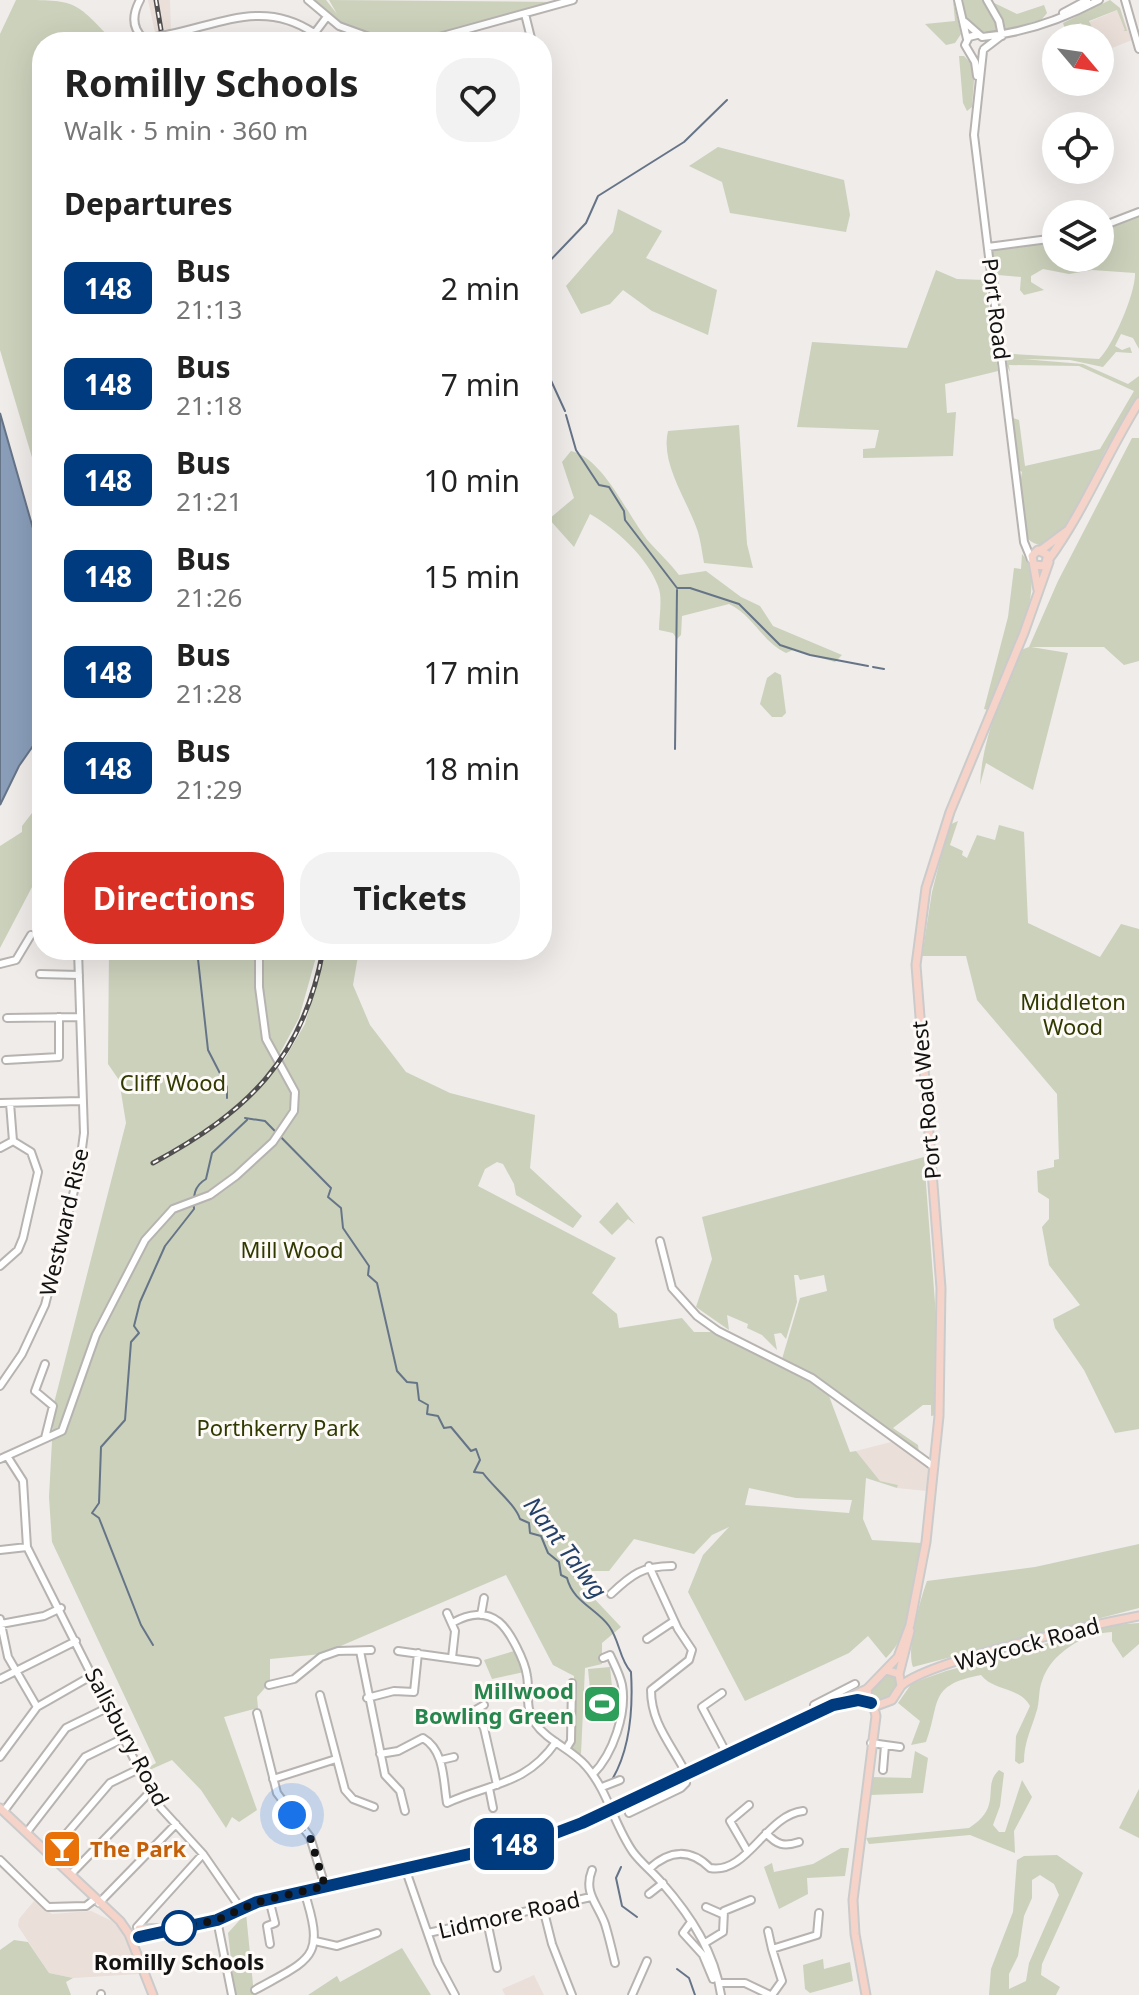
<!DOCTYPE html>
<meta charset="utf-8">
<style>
:root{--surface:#fff;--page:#f2f2f2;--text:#222;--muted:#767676;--accent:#d93025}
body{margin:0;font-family:"Noto Sans",sans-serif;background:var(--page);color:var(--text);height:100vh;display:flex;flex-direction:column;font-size:30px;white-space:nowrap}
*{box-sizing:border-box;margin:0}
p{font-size:26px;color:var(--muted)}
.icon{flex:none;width:44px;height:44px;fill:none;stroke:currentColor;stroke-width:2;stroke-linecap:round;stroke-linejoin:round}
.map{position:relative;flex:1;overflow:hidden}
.sheet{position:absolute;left:32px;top:32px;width:520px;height:928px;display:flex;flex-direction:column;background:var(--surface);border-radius:32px;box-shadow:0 8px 32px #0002}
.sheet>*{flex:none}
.badge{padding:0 16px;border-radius:12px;font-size:28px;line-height:52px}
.needle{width:52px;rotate:119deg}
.buttons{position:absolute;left:1042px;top:24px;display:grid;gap:16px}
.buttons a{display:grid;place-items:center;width:72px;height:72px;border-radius:50%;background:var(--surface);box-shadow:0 8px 32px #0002;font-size:40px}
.you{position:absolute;width:40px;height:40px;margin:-20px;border:6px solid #fff;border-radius:50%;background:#1a73e8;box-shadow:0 0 0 12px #1a73e833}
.map>.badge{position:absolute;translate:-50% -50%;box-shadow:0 0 0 4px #fff}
h2{padding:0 32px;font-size:30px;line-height:72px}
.round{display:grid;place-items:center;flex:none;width:84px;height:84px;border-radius:32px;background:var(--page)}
.headline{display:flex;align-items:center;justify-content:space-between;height:136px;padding:0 32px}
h1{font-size:38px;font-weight:700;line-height:60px}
.cta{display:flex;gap:16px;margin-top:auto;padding:16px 32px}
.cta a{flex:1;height:92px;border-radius:32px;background:var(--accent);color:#fff;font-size:32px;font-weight:700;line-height:92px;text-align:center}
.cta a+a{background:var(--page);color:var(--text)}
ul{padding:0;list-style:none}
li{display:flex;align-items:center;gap:24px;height:96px;padding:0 32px}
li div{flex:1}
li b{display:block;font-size:30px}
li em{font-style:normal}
li .badge{min-width:88px;font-weight:700;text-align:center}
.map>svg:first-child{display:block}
</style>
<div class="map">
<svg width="1139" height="1995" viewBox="0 0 1139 1995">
<rect width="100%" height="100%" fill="#f0ecea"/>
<path fill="#eadfd9" d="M148 0H170L171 33 178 42H157Z
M1120 9 1132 40 1102 52 1100 38H1096L1089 22Z
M891 1442 930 1468 927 1491 897 1488 898 1485 880 1481 856 1451Z
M34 1901 52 1914 91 1911 112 1921 123 1932 139 1974 73 1978 49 1973 18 1926 19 1919Z
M534 1975 544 1995H505L502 1989Z"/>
<path fill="#cbd1bb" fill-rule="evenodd" d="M16 0C77 0 74 0 114 42H42V491L0 350V34Z
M312 0H326L337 14 329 0 556 2 420 40C376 43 345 30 312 0Z
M953 0 961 34 955 43 946 45 925 24 955 21Z
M963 0H987V8L997 19 988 0 1017 14 1044 5 1047 13 1042 19C1019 26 979 45 967 19 965 15 964 6 963 0Z
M1110 0 1120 8 1127 31H1123L1125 30 1117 10 1089 21 1097 38H1090L1081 23 1065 29 1063 23Z
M959 56H964L975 67 972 107 967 111 963 103Z
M718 147 844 180 850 215 846 232 730 213 722 182 689 166Z
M618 209 662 231 646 258 717 290 708 335 652 311 623 290 610 304 581 314 566 286 613 232Z
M1139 213V349L1133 338 1121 334 1115 346 1122 350 1130 347 1132 353 1116 352 1103 367 1070 360 1022 359 1083 364 1128 384 1139 376V397L1106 449 1068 526 1043 547C1038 544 1030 543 1027 537 1022 526 1019 481 1022 472L1019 470 1013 418 1019 420 1025 466 1100 449 1134 391 1079 366 1009 365 1010 372 1005 362 1013 354 1099 359C1113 346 1136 292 1135 273L1092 270 1069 274 1043 269 1031 276V282L1044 290 1024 295 1020 290 1021 277 998 275 1004 339 992 250 1056 239V258H1100V228Z
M936 270 957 279 985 280 998 371 945 384 947 413 956 412 953 456 863 458V449L875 448 879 430 797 427 812 342 907 348Z
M739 425 747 544 753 568 704 563C702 553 701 542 698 532 688 501 660 464 668 431Z
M1132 438H1139V661L1124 665 1104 647H1031L1068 653 1033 790 986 763 980 785C982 737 1003 694 1021 650L1029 647 1058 581Z
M571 451C604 458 629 519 650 543 660 554 670 563 679 575L706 571 741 597 760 606 773 626 842 655 835 662 793 650 786 653C762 642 754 616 729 604L682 616 681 635 677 639 673 633 659 630C659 617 663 598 658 586 648 558 615 528 590 514L574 547 549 519 574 498 562 462Z
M1022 554C1052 586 1003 675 988 710L984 709 1008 617 1014 568 1021 569Z
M775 672 781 675 786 713 782 717H772L760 704 767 678Z
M42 800V868L0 948V846L22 832V826Z
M958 821 950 845 963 851 962 855 967 858 977 835 995 840 999 825 1024 832 1028 923 1100 957 1121 924 1139 929V1429L1115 1433 1084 1370 1055 1328 1053 1319 1080 1305 1049 1265 1042 1227 1049 1219V1199L1038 1192 1037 1171 1054 1167V1160L1059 1159 1057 1094 977 1000 966 956H922L932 892 949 825Z
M109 950H318L299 1018 280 1053 284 1060 305 1024 325 950H359L353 985 370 1025 406 1072 450 1093 535 1115 530 1168 582 1216 573 1228 516 1195 514 1184 503 1164 497 1162 485 1169 478 1186 616 1258 592 1293 617 1314 619 1328 682 1318 694 1332H712L805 1377 829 1396 850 1452 856 1451 880 1481 898 1485 897 1488 866 1478 863 1519 872 1540 921 1543C916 1580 914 1632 886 1658L868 1636 849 1653 745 1701 688 1592 703 1555 729 1527 712 1535 694 1554 634 1539 609 1571H592L580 1577 590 1589 588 1592 621 1627 602 1643V1664L585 1668 581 1754 572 1748 574 1676 553 1665 506 1575 322 1654 270 1659V1682L257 1697 258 1708 224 1717 257 1810 239 1822 232 1817 226 1828 201 1790 172 1760 145 1772 144 1770 156 1763 52 1542 49 1497 54 1403 126 1123 119 1080 108 1064ZM749 1488 796 1498 852 1500 849 1513 745 1505Z
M924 1157 936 1316V1415L931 1416V1405H923L893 1428 918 1445 919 1455 836 1390 782 1359 800 1298 827 1291 824 1275 800 1280 798 1275H794L797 1302 786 1339 781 1333 774 1334 777 1350 762 1335 747 1328 748 1324 727 1315 729 1330 696 1307 712 1259 702 1217Z
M617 1202 635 1224 628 1219 612 1235 599 1222Z
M1139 1544V1608L913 1667C906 1651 920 1600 927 1581L1035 1567Z
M1139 1623V1644L1123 1658 1112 1641V1632C1084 1633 1050 1654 1042 1681 1038 1691 1040 1703 1036 1713 1031 1730 1024 1742 1024 1762L1019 1764 1015 1761 1016 1736 1030 1706C1020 1687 993 1691 981 1675 927 1685 941 1703 926 1742L911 1745 920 1721 898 1703 912 1683 946 1671 1113 1625Z
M514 1651 524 1672 492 1679 484 1660Z
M610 1667 612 1687 590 1689 588 1669Z
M889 1673 897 1677 899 1686 888 1700 875 1702 871 1690Z
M612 1690 614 1717 592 1719 590 1692Z
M915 1751 928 1758 923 1793 870 1795 871 1777 911 1778Z
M999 1770 1004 1773 1000 1806 993 1825 999 1832H1005L1022 1780 1032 1797 1014 1831 1015 1853 970 1835 869 1844 866 1838 969 1828C1004 1806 981 1786 999 1770Z
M1139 1789V1838L1119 1828Z
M841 1848H849L845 1876 807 1878 808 1894 779 1909 764 1867 772 1863 774 1872 813 1864Z
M1057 1855 1083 1873 1042 1964 1041 1975 1060 1987 1056 1995H989L991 1969 1013 1912 1017 1860 1024 1856ZM1040 1875 1054 1884 1059 1895 1029 1963 1026 1981 1009 1989V1974L1018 1956 1024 1916 1032 1898V1880Z
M246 1913 254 1995H235L228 1933Z
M14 1940 28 1942 49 1973 73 1978 66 1982 71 1995H0V1950Z
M402 1948 431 1995H308L337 1976 340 1982Z
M823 1959 824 1969 850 1962 853 1981 810 1993 805 1989 803 1965Z"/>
<path fill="#8a9eba" stroke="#667488" stroke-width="2" d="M0 413 42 560V733L19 766 0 805Z"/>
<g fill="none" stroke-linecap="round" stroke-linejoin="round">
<path stroke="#667488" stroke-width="2" d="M542 269 586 223 598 196 684 142 727 100
M542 361 565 411
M566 415 576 450 599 485 609 487 624 511 625 520 677 588H690L739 604 780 645 810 655 868 666
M35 422 42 433
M873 667 884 669
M675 749 677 590
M197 950 208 1050 227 1087V1098
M245 1118 265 1121 331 1188 328 1197 341 1208 343 1228 369 1266 368 1275 377 1283 397 1371 407 1382 417 1383 419 1400 428 1405 427 1414 438 1416 444 1428 451 1427 471 1451 476 1449 480 1460 474 1472 483 1473C494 1488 515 1504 520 1519L529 1523 530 1533 541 1536 548 1553 559 1562 561 1575 567 1578C573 1602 596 1608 609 1626 620 1641 619 1659 631 1672 633 1706 630 1748 613 1778
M153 1645 141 1625 99 1518 92 1513 99 1503 101 1447 125 1420 131 1342 139 1333 134 1326 140 1302 165 1246 194 1209C193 1196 194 1186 206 1179L212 1153 247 1120
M621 1867 616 1878 622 1906 637 1917
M677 1969 689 1978 695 1995"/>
<g stroke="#b7b3b1" stroke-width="10">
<path id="minor" d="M140 0C133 13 131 27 143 38L156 37
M308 0 339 26 383 42
M958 0 967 39
M987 0 999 21 1002 36
M1125 0 1139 49
M1063 13 1087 0
M525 14 532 42
M965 22 982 37C1023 33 1061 20 1099 0
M171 34C223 23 265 0 314 33
M308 42 326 18
M421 42 573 0
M984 49 1001 36
M983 51 974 135 1024 542 1031 559
M977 76 975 62 965 45 969 37 977 35
M1100 227 1139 212
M988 247 1056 238
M0 964 16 960 31 935
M40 974 79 975
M7 1018 80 1017
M6 1060 59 1057V1017
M0 1103 81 1101
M0 1148 13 1141
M660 1241 672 1288 697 1316 718 1331 812 1378 934 1467
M0 1266 18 1250 23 1238 38 1172 31 1152 13 1141 10 1103
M0 1386 22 1354 45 1305 79 1171 84 1133 78 950
M45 1438 53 1406 35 1391 45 1364
M7 1456 23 1481 27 1547 139 1769 161 1808 203 1854 241 1909
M0 1459 62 1431 96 1335 145 1240 173 1209 210 1195 236 1176 273 1142 294 1111 295 1092 266 1039 259 987V950
M0 1550 27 1547
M649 1566 678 1629 692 1650 689 1660 651 1690C651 1724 672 1745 687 1775
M611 1594C632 1574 643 1566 672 1566
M447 1613 455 1631 452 1658
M481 1615 484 1598
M0 1619 8 1657 37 1707
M454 1622C468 1614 485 1611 499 1622 510 1631 525 1661 527 1676 530 1693 524 1707 535 1723 547 1741 572 1749 586 1766 608 1791 614 1825 633 1852 641 1863 653 1872 662 1883 690 1915 715 1952 721 1995
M1 1624 44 1616 61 1608
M647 1639 674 1621
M360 1651 385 1775 400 1791 405 1811
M398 1651 477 1662
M0 1679 76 1641
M269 1685 294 1679 321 1657 338 1651 371 1650
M722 1693 702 1707 728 1756
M320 1695 345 1790 353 1799 374 1807
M367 1698 394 1691 414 1692 418 1653
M814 1705 855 1684
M475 1711 484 1728 497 1785
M257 1713 277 1793 310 1837 325 1886
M465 1716 484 1705
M871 1743 900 1747
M566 1749 571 1741 572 1683
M380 1754 398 1751 423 1738C445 1751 443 1780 447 1803 491 1783 526 1785 556 1742
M0 1757 37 1707 93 1675
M441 1760 454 1757
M883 1770 885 1745
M593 1774C613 1754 627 1713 622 1685 620 1675 614 1664 610 1655L603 1658
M273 1779 336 1759
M602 1787 620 1780
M489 1788 493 1808
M4 1811 66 1728 109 1707
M629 1813 681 1788 686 1783 683 1776
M27 1832 85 1757 124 1738
M766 1833C777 1845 784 1847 799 1842
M748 1852 730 1821 749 1805
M50 1853 110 1783 139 1769
M0 1860 48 1907 86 1906 95 1899
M405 1868 438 1963 455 1995
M649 1869C670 1849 691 1849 710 1868 747 1875 766 1815 803 1811
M592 1870C583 1893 598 1904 605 1924 609 1937 612 1950 615 1963
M71 1874 151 1791
M649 1894 663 1883
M269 1899 275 1923 267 1926 270 1944
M99 1903 176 1824
M706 1907 722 1914
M543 1908 552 1944 572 1995
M217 1920 232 1995
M487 1921 497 1968
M691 1922 683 1933 703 1955 713 1979
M137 1927 203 1854
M768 1931 772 1949
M428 1933 591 1897
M315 1941 337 1946 377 1933
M705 1943 723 1932 724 1911 751 1900
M719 1983H745L770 1995
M255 1990C312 1958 326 1959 304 1891
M101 1994V1995
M632 1995 647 1961
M772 1995 782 1981 772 1949 817 1935 819 1913"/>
</g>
<g stroke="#cbcbcb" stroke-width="11">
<path id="major" d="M1041 550 1068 530
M1049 559C1084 511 1107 453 1139 402
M1034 565 1045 566 1048 555 1038 550 1032 556 1038 590
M886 1670 899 1674 901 1686 892 1700 876 1706 868 1699 867 1689 898 1657 910 1625 926 1542 939 1416 941 1288 916 965 926 888 950 812 1024 633 1049 562
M899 1674 910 1631
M901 1686C926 1661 1097 1624 1139 1616
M833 1705 858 1700 869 1702
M0 1808 120 1921 129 1934 153 1995
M139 1929 177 1928
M130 1935C148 1946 234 1911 257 1902L545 1837 582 1823 867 1689
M866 1995 855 1934 853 1900 876 1716 873 1704"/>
</g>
<use href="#minor" stroke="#fff" stroke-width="6"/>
<use href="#major" stroke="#f5d3c8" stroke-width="7"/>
<g stroke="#504e4e" stroke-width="5">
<path id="rail" d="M156 0 163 42
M153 1163C247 1112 303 1060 323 950"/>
</g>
<use href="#rail" stroke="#fdfaf7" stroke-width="2" stroke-dasharray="6" stroke-linecap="butt"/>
<g stroke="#b7b3b1" stroke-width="10" stroke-linecap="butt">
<path id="minor-bridge" d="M156 37 171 34"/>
</g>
<use href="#minor-bridge" stroke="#fff" stroke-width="6"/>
</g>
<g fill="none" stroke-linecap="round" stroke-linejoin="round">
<g stroke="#fff" stroke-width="18">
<path id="line" d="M139 1937 217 1920 257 1902 545 1837 582 1823 833 1705 858 1700 871 1703"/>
</g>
<use href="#line" stroke="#003b80" stroke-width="12"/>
<path stroke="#131212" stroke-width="8" stroke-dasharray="0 14.4" d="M179 1928 217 1920 257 1902 325 1886 310 1837 292 1815"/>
</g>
<defs>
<g id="stadium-square" transform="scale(2)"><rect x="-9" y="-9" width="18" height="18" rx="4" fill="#2e9e5b" stroke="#fdfaf7"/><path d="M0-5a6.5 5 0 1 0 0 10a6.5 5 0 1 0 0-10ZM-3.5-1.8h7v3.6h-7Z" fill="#fff"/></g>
<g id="bar-square" transform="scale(2)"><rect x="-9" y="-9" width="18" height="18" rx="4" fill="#e8710a" stroke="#fdfaf7"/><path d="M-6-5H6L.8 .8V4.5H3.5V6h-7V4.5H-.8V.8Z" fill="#fff"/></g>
</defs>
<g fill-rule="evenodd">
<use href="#stadium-square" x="602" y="1704"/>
<use href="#bar-square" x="62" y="1849"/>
</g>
<circle fill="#fff" stroke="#003b80" stroke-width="4" cx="179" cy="1928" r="16"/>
<g text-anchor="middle" stroke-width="6" stroke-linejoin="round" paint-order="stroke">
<g font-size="22" fill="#131212" stroke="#fdfaf7">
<text transform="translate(996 309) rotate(83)" y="8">Port Road</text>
<text transform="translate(926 1100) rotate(-95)" y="8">Port Road West</text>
<text transform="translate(64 1222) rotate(-77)" y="8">Westward Rise</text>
<text transform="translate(1027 1644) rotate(-15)" y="8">Waycock Road</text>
<text transform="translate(127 1737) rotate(62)" y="8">Salisbury Road</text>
<text transform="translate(509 1915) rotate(-13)" y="8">Lidmore Road</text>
</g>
<g font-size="22" fill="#303a00" stroke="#fdfaf7">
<text x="1073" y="1010">Middleton<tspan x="1073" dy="25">Wood</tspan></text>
<text x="173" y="1091">Cliff Wood</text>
<text x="292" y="1258">Mill Wood</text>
<text x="278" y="1436">Porthkerry Park</text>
</g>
<g font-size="22" font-weight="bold" fill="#27864d" stroke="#fdfaf7" text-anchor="end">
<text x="574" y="1699">Millwood<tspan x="574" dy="25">Bowling Green</tspan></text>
</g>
<g font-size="22" font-weight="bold" fill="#c56008" stroke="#fdfaf7" text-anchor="start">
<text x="90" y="1857">The Park</text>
</g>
<g font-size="22" font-weight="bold" fill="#131212" stroke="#fdfaf7">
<text x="179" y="1970">Romilly Schools</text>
</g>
<g font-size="24" font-style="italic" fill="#244169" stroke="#fdfaf7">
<text transform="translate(565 1548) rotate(53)" y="8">Nant Talwg</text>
</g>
</g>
</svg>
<div class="buttons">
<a><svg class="needle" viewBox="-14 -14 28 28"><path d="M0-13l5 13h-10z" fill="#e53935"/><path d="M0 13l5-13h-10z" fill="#767676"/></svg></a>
<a><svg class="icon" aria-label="locate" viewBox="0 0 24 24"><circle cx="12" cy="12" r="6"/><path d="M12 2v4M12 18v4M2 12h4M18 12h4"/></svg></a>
<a><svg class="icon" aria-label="layers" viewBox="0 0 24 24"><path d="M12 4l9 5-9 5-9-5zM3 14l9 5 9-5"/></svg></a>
</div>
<div class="you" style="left:292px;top:1815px"></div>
<b class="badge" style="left:514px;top:1844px;background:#003b80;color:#fff">148</b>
<section class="sheet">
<div class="headline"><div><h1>Romilly Schools</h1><p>Walk · 5 min · 360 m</p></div><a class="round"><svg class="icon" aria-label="heart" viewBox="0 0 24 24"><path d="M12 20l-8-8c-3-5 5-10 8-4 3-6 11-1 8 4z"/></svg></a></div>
<h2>Departures</h2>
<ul>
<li><span class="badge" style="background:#003b80;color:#fff">148</span><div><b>Bus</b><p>21:13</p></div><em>2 min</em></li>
<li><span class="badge" style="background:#003b80;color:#fff">148</span><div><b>Bus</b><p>21:18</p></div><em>7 min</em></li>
<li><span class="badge" style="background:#003b80;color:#fff">148</span><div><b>Bus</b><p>21:21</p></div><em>10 min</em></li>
<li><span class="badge" style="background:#003b80;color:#fff">148</span><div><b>Bus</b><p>21:26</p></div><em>15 min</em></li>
<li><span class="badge" style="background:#003b80;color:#fff">148</span><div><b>Bus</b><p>21:28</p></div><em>17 min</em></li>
<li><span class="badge" style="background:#003b80;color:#fff">148</span><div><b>Bus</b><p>21:29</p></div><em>18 min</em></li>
</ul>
<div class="cta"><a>Directions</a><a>Tickets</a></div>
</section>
</div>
